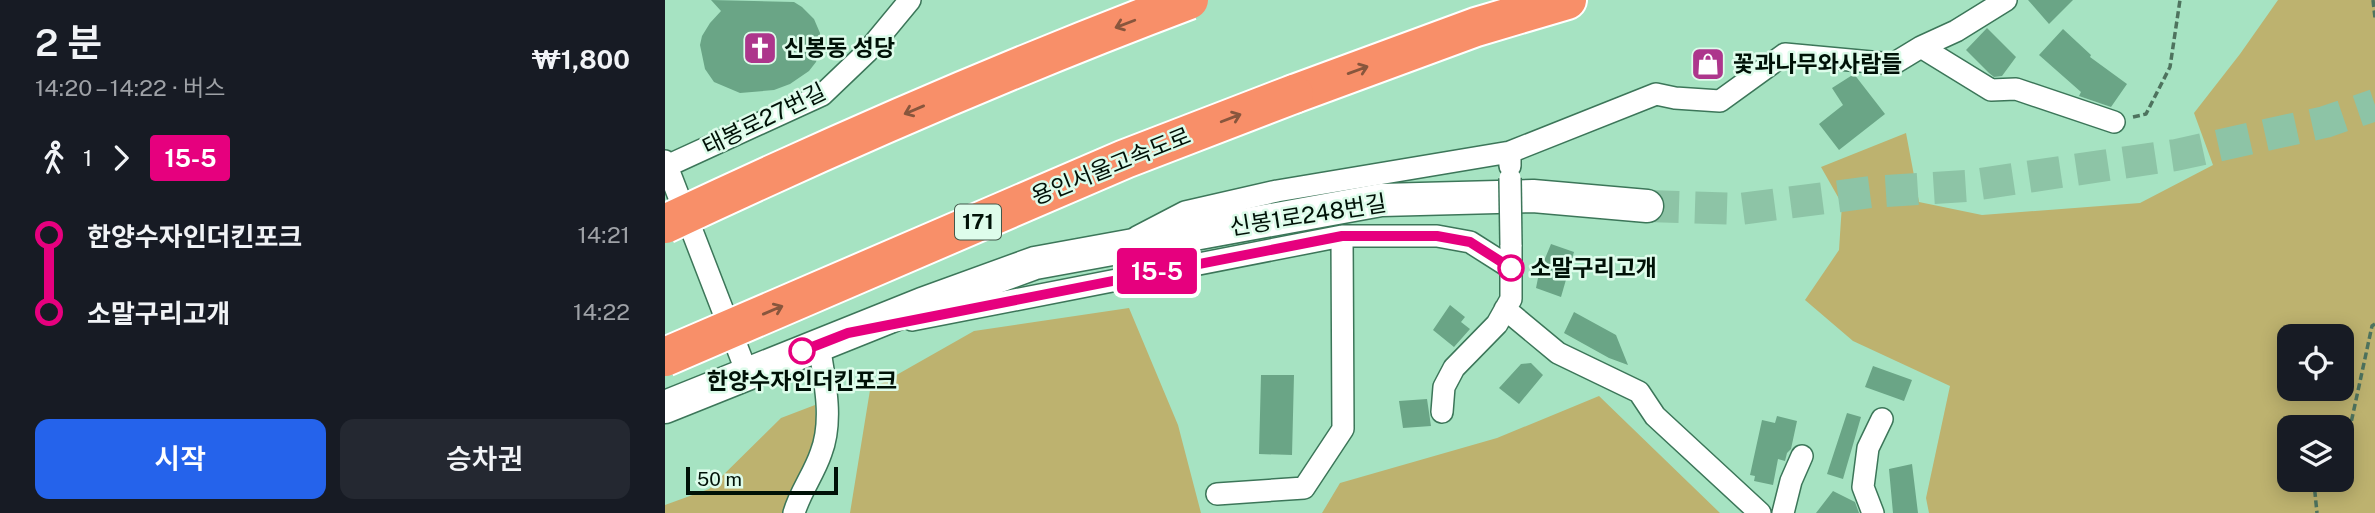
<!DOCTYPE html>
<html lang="ko">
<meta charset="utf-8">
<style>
:root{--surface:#171b24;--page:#242831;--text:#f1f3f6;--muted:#9ea1a6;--accent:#2563eb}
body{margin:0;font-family:"Public Sans","Noto Sans KR",sans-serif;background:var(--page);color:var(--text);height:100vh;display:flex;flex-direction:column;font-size:26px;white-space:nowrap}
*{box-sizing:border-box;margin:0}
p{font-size:23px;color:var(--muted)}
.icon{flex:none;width:38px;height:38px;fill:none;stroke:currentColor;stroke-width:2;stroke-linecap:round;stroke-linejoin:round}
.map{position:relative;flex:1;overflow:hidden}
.side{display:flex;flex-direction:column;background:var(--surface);width:665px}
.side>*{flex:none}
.badge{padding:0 14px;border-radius:5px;font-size:24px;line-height:46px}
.tools{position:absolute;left:1612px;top:324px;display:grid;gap:14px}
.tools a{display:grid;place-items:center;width:77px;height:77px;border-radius:14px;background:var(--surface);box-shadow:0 4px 18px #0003;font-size:35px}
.scale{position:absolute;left:21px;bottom:18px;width:152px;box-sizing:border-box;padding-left:7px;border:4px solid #001107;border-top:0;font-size:19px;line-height:24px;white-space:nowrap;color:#001107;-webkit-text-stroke:5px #defceb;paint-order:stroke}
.map>.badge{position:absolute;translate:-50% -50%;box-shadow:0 0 0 4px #fff}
.legs{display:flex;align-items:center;gap:10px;height:77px;padding:0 35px;font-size:23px}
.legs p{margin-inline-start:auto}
.summary{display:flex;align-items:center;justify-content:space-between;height:119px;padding:0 35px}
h1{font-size:38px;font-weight:600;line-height:52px}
.action{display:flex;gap:14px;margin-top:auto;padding:14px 35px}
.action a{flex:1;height:80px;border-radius:14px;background:var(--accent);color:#fff;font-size:28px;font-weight:600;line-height:80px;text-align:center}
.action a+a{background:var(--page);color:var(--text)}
ul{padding:0 35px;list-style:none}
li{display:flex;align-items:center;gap:24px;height:77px;font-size:26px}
li i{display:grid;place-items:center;width:10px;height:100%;margin:0 9px;background:currentColor}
li i::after{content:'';width:18px;height:18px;margin:-9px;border:5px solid;border-radius:50%;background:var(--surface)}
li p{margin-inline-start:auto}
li:first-child i{background:linear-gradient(#0000 50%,currentColor 0)}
li:last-child i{background:linear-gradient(currentColor 50%,#0000 0)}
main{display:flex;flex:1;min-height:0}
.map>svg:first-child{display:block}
</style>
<main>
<section class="side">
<div class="summary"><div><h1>2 분</h1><p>14:20 – 14:22 · 버스</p></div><b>₩1,800</b></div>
<div class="legs"><svg class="icon" aria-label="walk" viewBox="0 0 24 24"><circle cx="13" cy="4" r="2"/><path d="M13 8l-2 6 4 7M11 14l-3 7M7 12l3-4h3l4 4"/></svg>1<svg class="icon" aria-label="forward" viewBox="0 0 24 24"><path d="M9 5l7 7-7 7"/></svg><b class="badge" style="background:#e6007e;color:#fff">15-5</b></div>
<ul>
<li><i style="color:#e6007e"></i><b>한양수자인더킨포크</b><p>14:21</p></li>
<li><i style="color:#e6007e"></i><b>소말구리고개</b><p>14:22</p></li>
</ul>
<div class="action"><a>시작</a><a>승차권</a></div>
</section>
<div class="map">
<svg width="1710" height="513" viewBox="0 0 1710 513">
<rect width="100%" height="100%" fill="#a6e3c2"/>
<path fill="#bdb26f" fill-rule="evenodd" d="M1613 0H1710V513H1264L1261 498 1285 386 1188 341 1140 300 1174 250 1177 204 1156 167 1241 133 1254 202 1317 215 1475 203 1548 165 1529 113 1575 54ZM1676 336V388H1624V336ZM1676 427V480H1624V427Z
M464 308 513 425 536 513H185L205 390 309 331Z
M934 396 1055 513H657L675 483 832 438Z
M150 405 153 453 126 513H0V505L44 489 116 418Z"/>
<path fill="#6aa586" d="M46 0 129 2 137 7 149 19 155 33 154 51 151 62 144 71 125 84 109 90 75 93 49 82 40 69 35 45 37 36 45 23 56 11Z
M1363 0H1408L1384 24Z
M1322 28 1351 57 1337 76 1329 77 1324 73 1301 50Z
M1398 29 1426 55 1425 57 1462 84 1446 107 1414 96 1416 92 1374 55Z
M1189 74 1220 114 1174 150 1154 124 1178 105 1167 88Z
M886 244 909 252 896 297 871 288 874 273Z
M785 305 800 317 796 322 805 329 789 347 768 330Z
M909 312 951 335 963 365 944 358 899 333Z
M866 363 878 375 854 404 834 388 856 364Z
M1208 366 1247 380 1239 401 1200 387Z
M596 375H629L627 455 594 454Z
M762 399 766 426 738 428 734 401Z
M1182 413 1196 417 1178 479 1162 474Z
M1112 416 1132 421 1126 449 1122 453 1120 461 1113 459 1108 485 1089 481 1090 476 1085 475 1097 420 1110 423Z
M1247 464 1253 513H1228L1224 469Z
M1168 491 1190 502 1194 513H1151Z"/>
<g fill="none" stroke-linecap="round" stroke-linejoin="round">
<path stroke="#8dc4a6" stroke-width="32" stroke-dasharray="32 16" stroke-linecap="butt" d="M982 206 1075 209 1206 192 1301 186 1511 155 1660 122 1710 105"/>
<g stroke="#3c7659" stroke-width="24">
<path id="street" d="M1256 47 1291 31 1341 0
M845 152 991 94 1010 98 1055 101 1120 54 1228 64 1256 47 1326 90 1351 89 1449 122
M0 161 82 373
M2 166 157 95 202 52 245 0
M472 237 520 212 612 191 845 152V166
M840 309 893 353 974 392 990 416 1095 513
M247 320 677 236H772L805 242 846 268V245
M777 412 779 387 789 368 832 324 846 299V268
M552 494 639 488 678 429 677 236
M129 513C135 492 149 474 156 453 169 419 159 379 154 344
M1118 513 1126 481 1137 456
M1208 513 1198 487 1203 448 1217 419"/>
</g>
<g stroke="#3c7659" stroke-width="35">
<path id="secondary" d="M0 407 257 304 370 263 716 200 868 196 982 206"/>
</g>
<g stroke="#fff" stroke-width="42">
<path id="highway" d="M629 94 811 27 902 0"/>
</g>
<path stroke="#4e735e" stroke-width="3.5" stroke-dasharray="7 3.5" stroke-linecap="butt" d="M1708 0 1710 18
M1468 117 1481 114 1505 67 1515 0
M1676 439 1686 423 1707 326 1710 324
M1651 480 1649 483 1652 513"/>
<use href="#street" stroke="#fff" stroke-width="21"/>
<use href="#secondary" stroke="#fff" stroke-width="32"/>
<use href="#highway" stroke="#f88f69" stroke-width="38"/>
<g stroke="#3c7659" stroke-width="24" stroke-linecap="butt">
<path id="street-bridge" d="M845 178 846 245"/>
</g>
<g stroke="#fff" stroke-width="42" stroke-linecap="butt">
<path id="highway-bridge" d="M0 224C172 143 346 67 524 0
M0 357 460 159 629 94"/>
</g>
<use href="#street-bridge" stroke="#fff" stroke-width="21"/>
<use href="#highway-bridge" stroke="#f88f69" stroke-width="38"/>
</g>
<defs><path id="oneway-shaft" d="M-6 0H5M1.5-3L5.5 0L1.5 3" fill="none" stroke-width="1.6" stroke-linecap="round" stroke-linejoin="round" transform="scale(1.75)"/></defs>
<g stroke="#88563d">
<use href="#oneway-shaft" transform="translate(460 24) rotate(159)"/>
<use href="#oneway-shaft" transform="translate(693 70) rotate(-20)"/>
<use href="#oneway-shaft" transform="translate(249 110) rotate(157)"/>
<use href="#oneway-shaft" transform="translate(566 118) rotate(-21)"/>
<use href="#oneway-shaft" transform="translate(108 310) rotate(-23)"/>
</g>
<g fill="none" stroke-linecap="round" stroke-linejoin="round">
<g stroke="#fff" stroke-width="16">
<path id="line-1" d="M137 351 183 333 677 236H772L805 242 846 268"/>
</g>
<use href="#line-1" stroke="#e6007e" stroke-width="10"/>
</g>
<defs>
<g id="church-square" transform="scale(1.75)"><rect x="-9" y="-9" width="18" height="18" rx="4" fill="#ad368c" stroke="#defceb"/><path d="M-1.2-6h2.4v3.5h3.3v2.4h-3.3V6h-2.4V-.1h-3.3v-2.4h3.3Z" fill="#fff"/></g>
<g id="shop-square" transform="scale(1.75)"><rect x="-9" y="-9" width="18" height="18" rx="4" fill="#ad368c" stroke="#defceb"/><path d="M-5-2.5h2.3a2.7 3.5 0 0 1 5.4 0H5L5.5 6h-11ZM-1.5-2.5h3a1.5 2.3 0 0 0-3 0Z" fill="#fff"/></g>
</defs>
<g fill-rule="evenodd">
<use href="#church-square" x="95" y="48"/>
<use href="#shop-square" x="1043" y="64"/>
</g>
<g fill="#fff" stroke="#e6007e" stroke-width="3.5">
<circle cx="846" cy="268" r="12"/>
<circle cx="137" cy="351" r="12"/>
</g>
<g text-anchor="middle" stroke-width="5" stroke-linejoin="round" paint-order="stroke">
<rect fill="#defceb" stroke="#43584b" stroke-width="2" x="290" y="204.5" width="46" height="35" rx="5"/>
<g font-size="21" font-weight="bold" fill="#001107">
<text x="313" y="229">171</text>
</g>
<g font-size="23" font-weight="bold" fill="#001107" stroke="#defceb" text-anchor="start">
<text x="119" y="56">신봉동 성당</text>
<text x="1068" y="72">꽃과나무와사람들</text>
</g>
<g font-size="23" fill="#001107" stroke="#defceb">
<text transform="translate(99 119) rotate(-26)" y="8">태봉로27번길</text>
<text transform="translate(446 166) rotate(-22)" y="8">용인서울고속도로</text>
<text transform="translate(643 215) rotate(-9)" y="8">신봉1로248번길</text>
</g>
<g font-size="23" font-weight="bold" fill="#001107" stroke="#defceb" text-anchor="start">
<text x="865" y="276">소말구리고개</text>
<text x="137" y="389" text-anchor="middle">한양수자인더킨포크</text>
</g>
</g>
</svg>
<div class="tools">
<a><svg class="icon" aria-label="locate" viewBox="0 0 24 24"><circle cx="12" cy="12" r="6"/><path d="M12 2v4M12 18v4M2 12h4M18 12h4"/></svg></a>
<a><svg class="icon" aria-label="layers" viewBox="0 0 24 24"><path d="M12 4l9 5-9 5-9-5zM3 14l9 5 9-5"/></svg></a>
</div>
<div class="scale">50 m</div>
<b class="badge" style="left:492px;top:271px;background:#e6007e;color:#fff">15-5</b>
</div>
</main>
